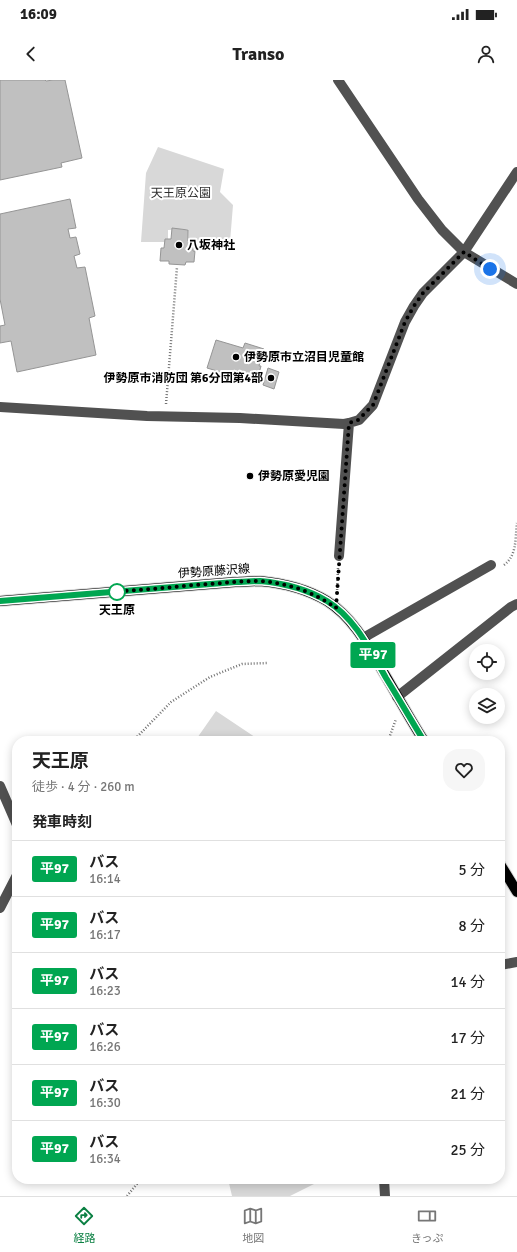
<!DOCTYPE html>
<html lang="ja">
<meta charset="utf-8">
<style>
:root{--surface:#fff;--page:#f6f6f6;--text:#222;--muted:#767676;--line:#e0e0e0;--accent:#0b8043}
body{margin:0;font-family:Signika,"Noto Sans JP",sans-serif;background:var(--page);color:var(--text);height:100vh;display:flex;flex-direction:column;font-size:15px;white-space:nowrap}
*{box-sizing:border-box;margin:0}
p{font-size:13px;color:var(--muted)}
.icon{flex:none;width:22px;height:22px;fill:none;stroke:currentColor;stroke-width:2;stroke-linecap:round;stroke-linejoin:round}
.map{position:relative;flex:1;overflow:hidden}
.panel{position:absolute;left:12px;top:656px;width:493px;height:448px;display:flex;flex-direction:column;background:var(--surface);border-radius:16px;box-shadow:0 2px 10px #0003}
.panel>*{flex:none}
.badge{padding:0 8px;border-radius:3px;font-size:14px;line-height:26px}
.controls{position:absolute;left:469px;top:564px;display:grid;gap:8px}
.controls a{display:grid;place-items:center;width:36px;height:36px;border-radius:50%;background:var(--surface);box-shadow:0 2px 10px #0003;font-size:20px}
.you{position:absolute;width:20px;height:20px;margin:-10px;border:3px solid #fff;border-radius:50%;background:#1a73e8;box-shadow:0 0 0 6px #1a73e833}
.map>.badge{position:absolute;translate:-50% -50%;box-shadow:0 0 0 2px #fff}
h2{padding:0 20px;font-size:15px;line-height:36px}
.round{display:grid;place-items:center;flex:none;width:42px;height:42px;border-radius:16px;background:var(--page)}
.summary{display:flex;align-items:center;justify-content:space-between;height:68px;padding:0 20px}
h1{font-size:19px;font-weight:700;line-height:30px}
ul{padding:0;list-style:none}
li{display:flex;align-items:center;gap:12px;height:56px;padding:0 20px;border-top:1px solid var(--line)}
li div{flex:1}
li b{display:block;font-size:15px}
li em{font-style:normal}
li .badge{min-width:44px;font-weight:700;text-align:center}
.status{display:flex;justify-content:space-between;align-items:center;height:28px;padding:0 20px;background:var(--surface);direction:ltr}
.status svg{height:11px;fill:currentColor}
header{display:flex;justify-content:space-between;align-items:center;height:52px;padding:0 20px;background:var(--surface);font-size:18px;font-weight:700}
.dock{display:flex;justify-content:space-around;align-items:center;height:56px;border-top:1px solid var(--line);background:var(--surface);font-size:11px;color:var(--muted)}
.dock a{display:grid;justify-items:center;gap:2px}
.dock .active{color:var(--accent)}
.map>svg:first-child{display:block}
</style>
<div class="status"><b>16:09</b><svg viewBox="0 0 49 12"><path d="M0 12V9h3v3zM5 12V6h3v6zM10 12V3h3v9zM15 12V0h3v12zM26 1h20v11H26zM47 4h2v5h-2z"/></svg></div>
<header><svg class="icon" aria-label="back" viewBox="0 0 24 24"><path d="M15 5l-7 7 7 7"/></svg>Transo<svg class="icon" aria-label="person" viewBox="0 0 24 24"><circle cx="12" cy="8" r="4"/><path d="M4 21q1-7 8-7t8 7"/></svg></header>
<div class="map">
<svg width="517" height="1116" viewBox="0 0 517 1116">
<rect width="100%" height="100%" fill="#fff"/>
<path fill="#d8d8d8" d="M158 67 224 89 220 112 233 125 230 162 189 160 188 149 168 150V162H141L146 93Z
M216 631 261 661H195Z
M228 1099H313L314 1104 290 1116H232Z"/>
<path fill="#c0c0c0" stroke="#959595" d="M0 0H45L46 1 53 0H65L82 78 61 83 62 87 0 100Z
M70 119 76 148 68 149 70 158 76 157 80 174 74 176 77 188 85 187 95 236 89 238 96 275 17 292 11 261 0 263V246L5 245 0 219V134Z
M172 148 188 150V161L193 162V171H195L194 182H186L185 185 169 184V181H160L161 168H164L165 159H171Z
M216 260 243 268 245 263 264 269 259 286H261L257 301 253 299 252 301 245 299 244 303 233 299 234 296 207 288Z
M268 288 279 292 274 309 263 305Z"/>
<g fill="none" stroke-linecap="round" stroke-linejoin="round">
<g stroke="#dbdbdb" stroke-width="12">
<path id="major" d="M0 521 235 502C243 502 252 501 260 501 282 503 307 509 327 521 354 538 369 568 385 595 398 617 410 639 424 661
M500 784 517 812"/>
</g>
<path stroke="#737373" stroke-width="2.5" stroke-dasharray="1 2" stroke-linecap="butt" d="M166 324 177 187
M504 485C517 475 515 460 517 443
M337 513 338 488
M133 661 171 622 210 597 242 584 267 583
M388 661 396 639
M127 1116 141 1099"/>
<path stroke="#515151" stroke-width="10" d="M338 0 418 119 442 150 464 172 517 204
M0 327 147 336 240 338 344 344 349 343 359 340 373 325 405 242 414 226 423 213 464 172 517 92
M339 476 349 343
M363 558 491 485
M397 617 511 527 517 524
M0 706 17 745
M0 828 17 795
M500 885 517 882
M384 1099 385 1116"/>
<use href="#major" stroke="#000" stroke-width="10"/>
</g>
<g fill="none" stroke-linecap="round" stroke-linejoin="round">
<g stroke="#fff" stroke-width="9">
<path id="line" d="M0 521 235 502C243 502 252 501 260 501 282 503 307 509 327 521 355 538 370 570 386 598 399 619 411 640 424 661"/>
</g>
<use href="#line" stroke="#00a651" stroke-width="6"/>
<path stroke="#000" stroke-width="4" stroke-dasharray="0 7.2" d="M117 512H111C139 510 166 508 194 505 215 504 237 501 258 501 285 502 314 512 336 528L349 343 358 340 373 325 405 242 414 226 423 213 464 172 490 189"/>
</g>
<g fill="#000" stroke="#fff" stroke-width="1.5">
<circle cx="179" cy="165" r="4"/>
<circle cx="236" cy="277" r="4"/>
<circle cx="271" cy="298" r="4"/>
<circle cx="250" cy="396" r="4"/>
</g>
<circle fill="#fff" stroke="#00a651" stroke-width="2" cx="117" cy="512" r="8"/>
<g text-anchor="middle" stroke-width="4" stroke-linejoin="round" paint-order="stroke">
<g font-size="12" fill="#2f2f2f" stroke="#fff">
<text x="181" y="117">天王原公園</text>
</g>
<g font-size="12" font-weight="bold" fill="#000" stroke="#fff" text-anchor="start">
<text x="187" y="169">八坂神社</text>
<text x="244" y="281">伊勢原市立沼目児童館</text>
<text x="263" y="302" text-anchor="end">伊勢原市消防団 第6分団第4部</text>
<text x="258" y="400">伊勢原愛児園</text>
</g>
<g font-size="12" fill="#000" stroke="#fff">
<text transform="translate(214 491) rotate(-4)" y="4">伊勢原藤沢線</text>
</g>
<g font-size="12" font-weight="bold" fill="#000" stroke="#fff">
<text x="117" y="534">天王原</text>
</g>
</g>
</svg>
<div class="controls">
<a><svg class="icon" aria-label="locate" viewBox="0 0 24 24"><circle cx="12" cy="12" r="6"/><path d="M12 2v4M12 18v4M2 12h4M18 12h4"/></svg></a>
<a><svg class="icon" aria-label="layers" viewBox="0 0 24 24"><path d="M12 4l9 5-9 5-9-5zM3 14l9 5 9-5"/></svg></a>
</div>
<div class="you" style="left:490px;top:189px"></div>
<b class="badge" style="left:373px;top:575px;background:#00a651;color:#fff">平97</b>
<section class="panel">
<div class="summary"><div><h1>天王原</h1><p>徒歩 · 4 分 · 260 m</p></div><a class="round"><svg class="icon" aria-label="heart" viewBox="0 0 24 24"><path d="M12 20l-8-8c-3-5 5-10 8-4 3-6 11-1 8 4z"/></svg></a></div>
<h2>発車時刻</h2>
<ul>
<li><span class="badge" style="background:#00a651;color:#fff">平97</span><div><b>バス</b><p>16:14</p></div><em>5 分</em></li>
<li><span class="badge" style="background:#00a651;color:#fff">平97</span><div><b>バス</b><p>16:17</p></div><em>8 分</em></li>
<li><span class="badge" style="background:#00a651;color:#fff">平97</span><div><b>バス</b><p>16:23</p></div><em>14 分</em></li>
<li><span class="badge" style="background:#00a651;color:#fff">平97</span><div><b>バス</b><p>16:26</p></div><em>17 分</em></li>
<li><span class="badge" style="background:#00a651;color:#fff">平97</span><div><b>バス</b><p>16:30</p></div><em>21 分</em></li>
<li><span class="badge" style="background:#00a651;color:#fff">平97</span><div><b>バス</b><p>16:34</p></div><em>25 分</em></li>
</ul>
</section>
</div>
<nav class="dock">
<a class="active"><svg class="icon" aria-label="directions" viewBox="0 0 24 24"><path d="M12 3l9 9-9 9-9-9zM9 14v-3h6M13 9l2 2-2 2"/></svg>経路</a>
<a><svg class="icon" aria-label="map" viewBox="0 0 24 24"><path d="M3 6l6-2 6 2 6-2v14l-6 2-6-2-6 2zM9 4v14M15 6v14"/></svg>地図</a>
<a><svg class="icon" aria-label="tickets" viewBox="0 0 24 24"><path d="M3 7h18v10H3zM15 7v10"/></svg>きっぷ</a>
</nav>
